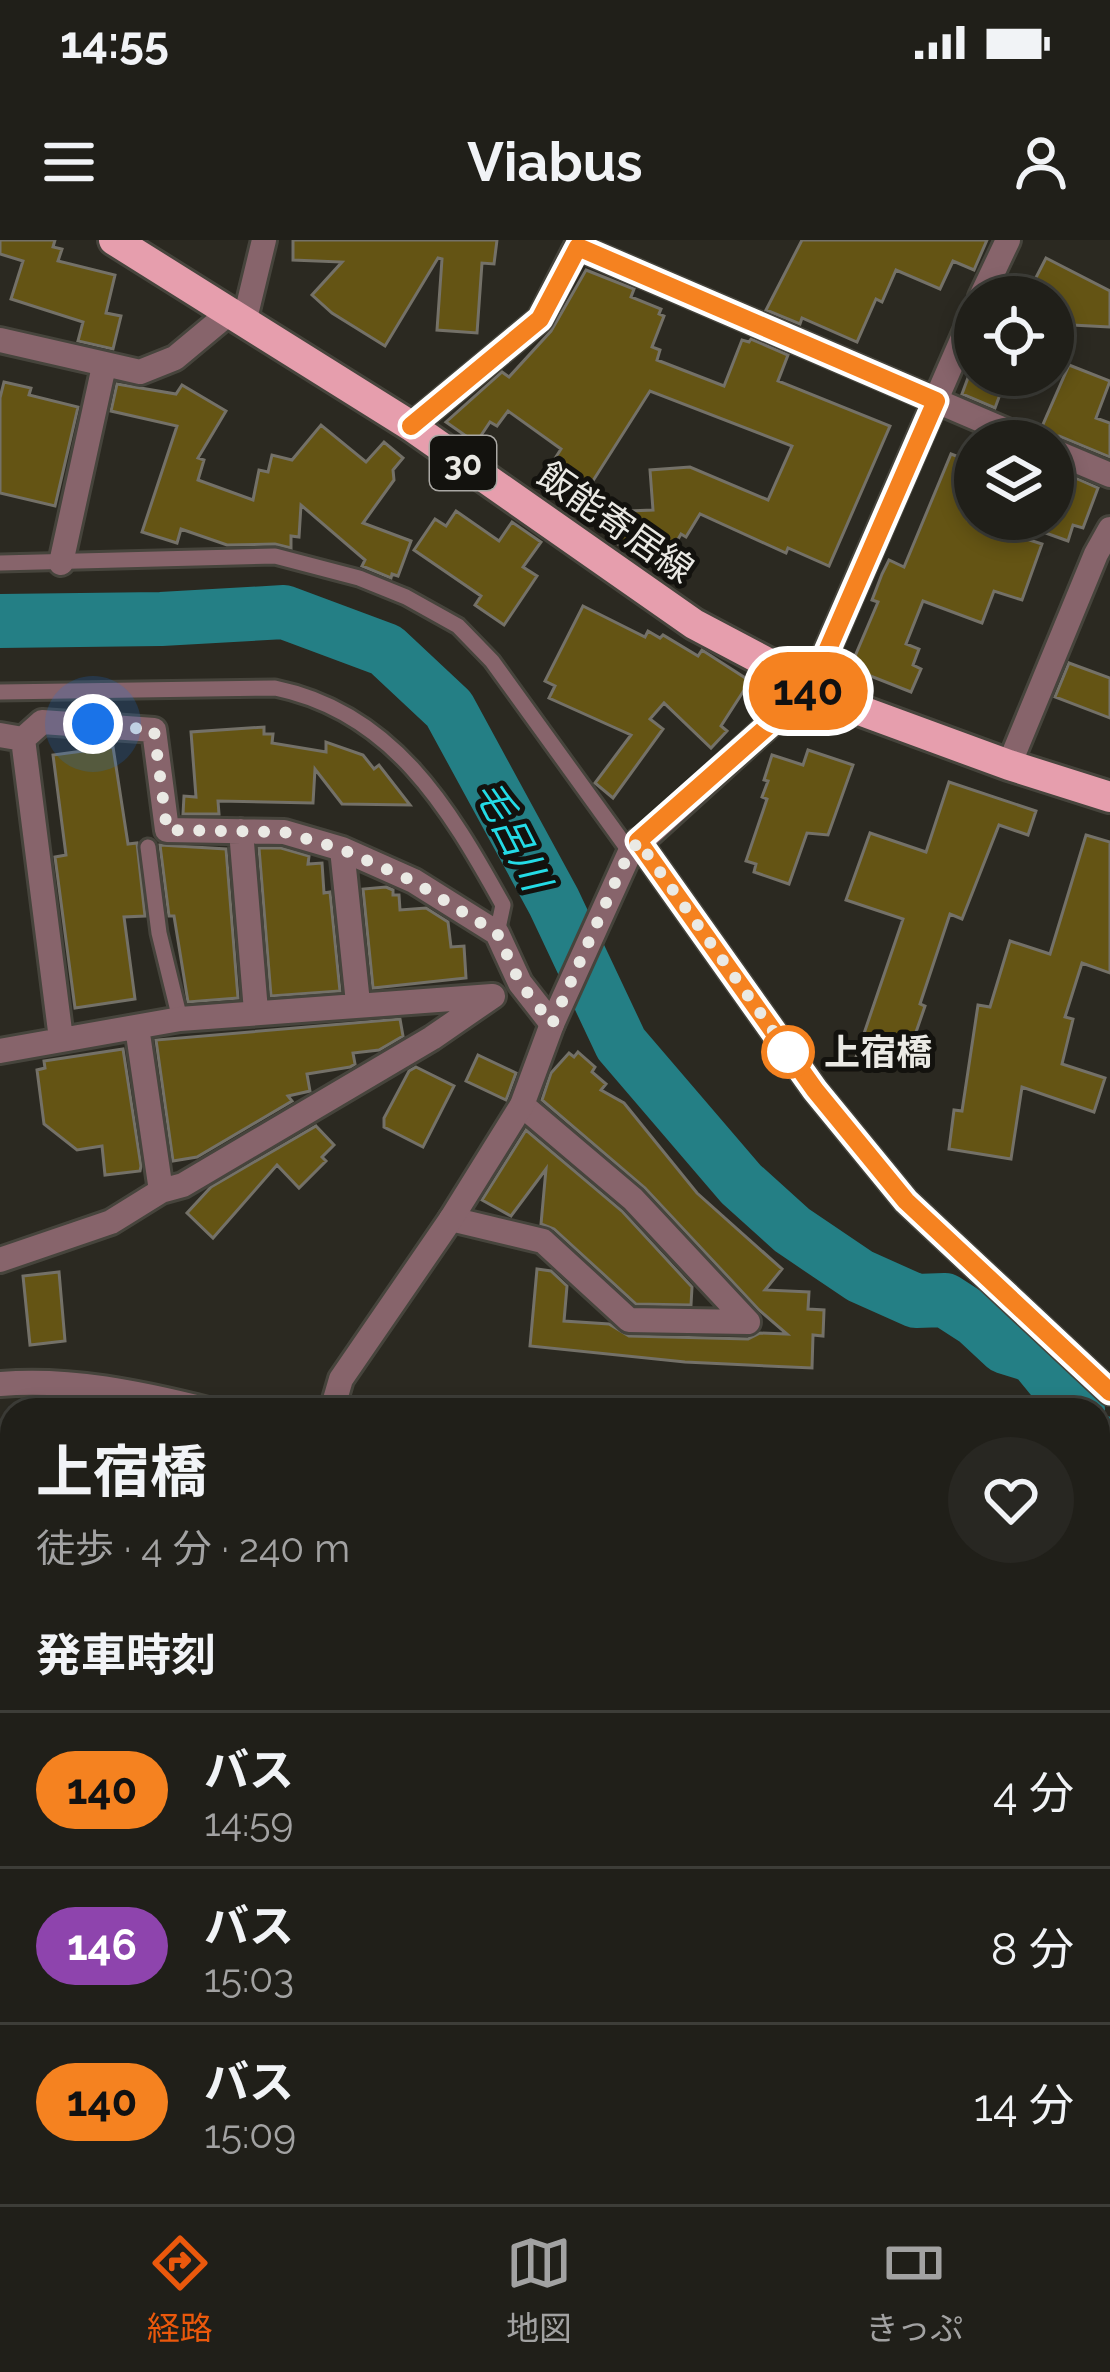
<!DOCTYPE html>
<html lang="ja">
<meta charset="utf-8">
<style>
:root{--surface:#201f19;--page:#282722;--text:#f1f3f6;--muted:#a2a2a2;--line:#3d3d38;--accent:#ea580c}
body{margin:0;font-family:Raleway,"Noto Sans JP",sans-serif;background:var(--page);color:var(--text);height:100vh;display:flex;flex-direction:column;font-size:45px;white-space:nowrap}
*{box-sizing:border-box;margin:0}
p{font-size:39px;color:var(--muted)}
.icon{flex:none;width:66px;height:66px;fill:none;stroke:currentColor;stroke-width:2;stroke-linecap:round;stroke-linejoin:round}
.map{position:relative;flex:1;overflow:hidden}
.sheet{position:absolute;left:0px;top:1158px;width:1110px;height:807px;display:flex;flex-direction:column;background:var(--surface);border-radius:36px 36px 0 0;box-shadow:0 6px 18px #0003,0 0 0 3px var(--line)}
.sheet>*{flex:none}
.badge{padding:0 24px;border-radius:39px;font-size:42px;line-height:78px}
.buttons{position:absolute;left:954px;top:36px;display:grid;gap:24px}
.buttons a{display:grid;place-items:center;width:120px;height:120px;border-radius:50%;background:var(--surface);box-shadow:0 6px 18px #0003,0 0 0 3px var(--line);font-size:60px}
.you{position:absolute;width:60px;height:60px;margin:-30px;border:9px solid #fff;border-radius:50%;background:#1a73e8;box-shadow:0 0 0 18px #1a73e833}
.map>.badge{position:absolute;translate:-50% -50%;box-shadow:0 0 0 6px #fff}
h2{padding:0 36px;font-size:45px;line-height:108px}
.round{display:grid;place-items:center;flex:none;width:126px;height:126px;border-radius:63px;background:var(--page)}
.overview{display:flex;align-items:center;justify-content:space-between;height:204px;padding:0 36px}
h1{font-size:57px;font-weight:700;line-height:90px}
ul{padding:0;list-style:none}
li{display:flex;align-items:center;gap:36px;height:156px;padding:0 36px;border-top:3px solid var(--line)}
li div{flex:1}
li b{display:block;font-size:45px}
li em{font-style:normal}
li .badge{min-width:132px;font-weight:700;text-align:center}
.status{display:flex;justify-content:space-between;align-items:center;height:84px;padding:0 60px;background:var(--surface);direction:ltr}
.status svg{height:33px;fill:currentColor}
header{display:flex;justify-content:space-between;align-items:center;height:156px;padding:0 36px;background:var(--surface);font-size:54px;font-weight:700}
.tabs{display:flex;justify-content:space-around;align-items:center;height:168px;border-top:3px solid var(--line);background:var(--surface);font-size:33px;color:var(--muted)}
.tabs a{display:grid;justify-items:center;gap:6px}
.tabs .current{color:var(--accent)}
.map>svg:first-child{display:block}
</style>
<div class="status"><b>14:55</b><svg viewBox="0 0 49 12"><path d="M0 12V9h3v3zM5 12V6h3v6zM10 12V3h3v9zM15 12V0h3v12zM26 1h20v11H26zM47 4h2v5h-2z"/></svg></div>
<header><svg class="icon" aria-label="menu" viewBox="0 0 24 24"><path d="M4 6h16M4 12h16M4 18h16"/></svg>Viabus<svg class="icon" aria-label="person" viewBox="0 0 24 24"><circle cx="12" cy="8" r="4"/><path d="M4 21q1-7 8-7t8 7"/></svg></header>
<div class="map">
<svg width="1110" height="1964" viewBox="0 0 1110 1964">
<rect width="100%" height="100%" fill="#2b2921"/>
<path fill="#3a5b2d" d="M0 1514 12 1518V1634L0 1630Z"/>
<path fill="#3b6629" d="M0 1637 12 1644V1953H750L759 1964H0Z"/>
<g fill="none" stroke-linecap="round" stroke-linejoin="round">
<path stroke="#247f85" stroke-width="54" d="M0 381 161 379 284 372 386 410 449 469 554 662 621 804 741 944 792 990 860 1036 916 1061 945 1060 976 1080 1005 1107 1034 1116 1078 1170
M1098 1201 1110 1220"/>
</g>
<path fill="#645414" stroke="#747168" stroke-width="3" d="M0 0H55L53 7 62 9 58 21 115 35 106 73 121 76 113 109 78 101 83 82 11 59 23 21 0 14Z
M293 0H497L494 24 482 23 477 93 437 90 442 19 438 18 385 106 332 73 312 55 342 22 293 20Z
M802 0H987L974 30 953 21 940 49 896 30 882 62 876 59 857 102 802 78 800 84 766 70Z
M1046 18 1110 51V87L1053 84V57H1026Z
M586 30 634 49 631 57 661 69 659 74 664 76 652 107 660 110 657 120 724 146 742 100 749 102 751 99 788 115 778 141 890 186 829 326 788 308 786 313 700 274 686 297 681 294 669 315 663 312 655 326 611 300 628 271 653 270 650 230 690 227 768 260 792 206 650 151 577 266 540 242 561 209 508 171 497 186 490 182 476 203 446 182 502 132 509 137 551 91Z
M1069 125 1110 141 1096 178 1110 183V217L1059 196 1046 197 1041 189Z
M969 135H996L992 146 1002 149 995 168 962 154Z
M4 142 31 148 29 155 78 167 55 266 0 253V158Z
M117 144 176 154 182 145 226 171 198 218 204 220 198 240 253 260 259 230 268 232 272 215 292 220 321 185 366 222 384 202 403 218 393 230 394 240 363 283 411 301 398 336 392 334 391 338 362 326 365 320 301 265 299 297 291 296V308L275 304 227 305 181 289 177 303 142 292 177 186 111 171Z
M951 214 975 223V262L968 280 1042 304 1022 360 994 351 982 383 923 361 906 404 919 409 913 425 921 429 911 452 850 428 878 362 872 360 882 334 889 320 904 327Z
M1073 237 1098 248 1083 288 1073 285 1068 301 1043 292 1048 279H1053L1057 251 1067 254Z
M456 271 499 301 512 282 541 302 523 327 537 336 504 385 475 365 481 356 414 310 435 279 446 286Z
M583 366 645 397 648 391 660 398 663 395 698 416 702 410 750 441 721 486 727 491 711 508 664 463 650 479 663 489 613 558 595 543 631 495 549 458 555 446 545 441Z
M1069 423 1110 438V478L1055 457Z
M264 487V494H273L272 503 326 512V502L363 515 374 529 379 525 410 565 342 564 315 529 313 563 218 561 219 574H183L184 556 196 557 191 492Z
M113 507 128 604 137 603 145 676 124 677 135 759 75 768 55 617 66 615 53 515Z
M808 510 853 525 828 595 807 593 789 644 754 632 756 624 746 621 767 559 762 557 768 541 764 540 772 515 803 525Z
M949 542 1036 571 1028 595 999 585 962 679 950 674 920 764 925 766 904 827 885 820 883 826 856 817 903 679 846 660 870 593 926 612Z
M1086 595 1110 602V733L1082 723 1065 777 1073 779 1062 824 1105 838 1094 872 1022 847 1011 919 949 909 954 870 962 871 978 765 990 767 1010 701 1050 714Z
M160 605 226 609 238 758 188 762 174 676H169Z
M259 608H281L309 616 308 624 322 623 324 653 330 652 340 751 271 756Z
M386 647 393 650V655H399L400 670 426 668 448 682 451 707 464 706 466 738 373 748 363 649Z
M400 779 403 796 379 810 353 813 355 824 350 827 307 834 310 851 288 856 292 861 197 917 173 921 156 800Z
M123 809 141 926 140 931 105 935 102 906 77 910 44 884 37 830 45 828 44 821Z
M578 812 595 827 592 832 606 844 601 850 624 863 697 953 782 1029 765 1050 809 1052 808 1069 824 1070 823 1096 813 1095 812 1128 685 1122 530 1106 537 1029 551 1031 567 1046 564 1081 609 1084 629 1096 748 1099 760 1093 787 1094 759 1070 645 948 542 860 551 833 569 813 574 817Z
M478 815 516 833 506 860 466 841Z
M416 827 454 846 423 907 384 887V878L409 831Z
M316 886 334 905 322 917 326 921 299 948 277 925 213 998 187 973 211 947Z
M526 890 622 971 692 1047 691 1065 636 1064 554 989 541 984 546 929 511 976 482 960Z
M59 1032 65 1101 30 1105 23 1036Z"/>
<g fill="none" stroke-linecap="round" stroke-linejoin="round">
<g stroke="#46443c" stroke-width="21">
<path id="service" d="M0 323 275 316 359 338 406 357 458 386 492 421 630 612
M0 452 275 448C392 472 448 566 503 665L497 693
M148 607 159 693 180 779
M1098 1877 1110 1875"/>
</g>
<g stroke="#46443c" stroke-width="30">
<path id="minor" d="M578 7 1030 201
M244 83 264 0
M0 100 140 132 175 118 229 73
M411 186 540 79 580 0
M1053 211 1110 235
M61 323 104 126
M0 495 23 499 42 482 154 490 167 590 284 592 342 609 414 641 497 693 520 743 552 784
M23 499 61 799
M1009 525 1096 314 1110 289
M241 591 256 771
M638 601 815 850 906 961 1110 1152
M342 609 358 763
M137 787 161 951
M0 811 180 779 492 756
M451 979 543 1001 629 1080 748 1082 633 959 522 865
M0 1020 111 982 161 951 183 945 432 798 493 756
M1098 1340 1110 1333
M1047 1953V1964"/>
</g>
<g stroke="#46443c" stroke-width="30">
<path id="tertiary" d="M981 57 1008 0
M0 1144C70 1138 140 1153 208 1170
M332 1170 341 1139 451 979 522 865 552 784 630 612 811 447 975 70"/>
</g>
<g stroke="#46443c" stroke-width="36">
<path id="primary" d="M114 0 411 186 694 384 851 467 1009 525 1110 557"/>
</g>
<path stroke="#92908a" stroke-width="6" stroke-dasharray="9 6" stroke-linecap="butt" d="M0 1487 12 1484"/>
<use href="#service" stroke="#87646b" stroke-width="15"/>
<use href="#minor" stroke="#87646b" stroke-width="24"/>
<use href="#tertiary" stroke="#87646b" stroke-width="24"/>
<use href="#primary" stroke="#e69ead" stroke-width="30"/>
</g>
<g fill="none" stroke-linecap="round" stroke-linejoin="round">
<g stroke="#fff" stroke-width="27">
<path id="line" d="M411 186 540 79 578 7 936 161 811 448 638 601 815 850 906 961 1110 1152"/>
</g>
<use href="#line" stroke="#f58220" stroke-width="18"/>
<path stroke="#eae9e4" stroke-width="12" stroke-dasharray="0 21.6" d="M93 484 154 490 167 590 284 592 341 609 413 641 497 693 520 743 552 784 622 627 638 601 788 812"/>
</g>
<circle fill="#fff" stroke="#f58220" stroke-width="6" cx="788" cy="812" r="24"/>
<g text-anchor="middle" stroke-width="10" stroke-linejoin="round" paint-order="stroke">
<rect fill="#13120e" stroke="#aaa8a4" stroke-width="3" x="430" y="196" width="66" height="54" rx="9"/>
<g font-size="33" font-weight="bold" fill="#eae9e4">
<text x="463" y="235">30</text>
</g>
<g font-size="36" fill="#eae9e4" stroke="#13120e">
<text transform="translate(616 282) rotate(35)" y="13">飯能寄居線</text>
</g>
<g font-size="36" font-weight="bold" fill="#eae9e4" stroke="#13120e" text-anchor="start">
<text x="824" y="825">上宿橋</text>
</g>
<g font-size="39" font-style="italic" fill="#24dbe6" stroke="#13120e">
<text transform="translate(513 595) rotate(63)" y="14">毛呂川</text>
</g>
</g>
</svg>
<div class="buttons">
<a><svg class="icon" aria-label="locate" viewBox="0 0 24 24"><circle cx="12" cy="12" r="6"/><path d="M12 2v4M12 18v4M2 12h4M18 12h4"/></svg></a>
<a><svg class="icon" aria-label="layers" viewBox="0 0 24 24"><path d="M12 4l9 5-9 5-9-5zM3 14l9 5 9-5"/></svg></a>
</div>
<div class="you" style="left:93px;top:484px"></div>
<b class="badge" style="left:808px;top:451px;background:#f58220;color:#111">140</b>
<section class="sheet">
<div class="overview"><div><h1>上宿橋</h1><p>徒歩 · 4 分 · 240 m</p></div><a class="round"><svg class="icon" aria-label="heart" viewBox="0 0 24 24"><path d="M12 20l-8-8c-3-5 5-10 8-4 3-6 11-1 8 4z"/></svg></a></div>
<h2>発車時刻</h2>
<ul>
<li><span class="badge" style="background:#f58220;color:#111">140</span><div><b>バス</b><p>14:59</p></div><em>4 分</em></li>
<li><span class="badge" style="background:#8e44ad;color:#fff">146</span><div><b>バス</b><p>15:03</p></div><em>8 分</em></li>
<li><span class="badge" style="background:#f58220;color:#111">140</span><div><b>バス</b><p>15:09</p></div><em>14 分</em></li>
</ul>
</section>
</div>
<nav class="tabs">
<a class="current"><svg class="icon" aria-label="directions" viewBox="0 0 24 24"><path d="M12 3l9 9-9 9-9-9zM9 14v-3h6M13 9l2 2-2 2"/></svg>経路</a>
<a><svg class="icon" aria-label="map" viewBox="0 0 24 24"><path d="M3 6l6-2 6 2 6-2v14l-6 2-6-2-6 2zM9 4v14M15 6v14"/></svg>地図</a>
<a><svg class="icon" aria-label="tickets" viewBox="0 0 24 24"><path d="M3 7h18v10H3zM15 7v10"/></svg>きっぷ</a>
</nav>
